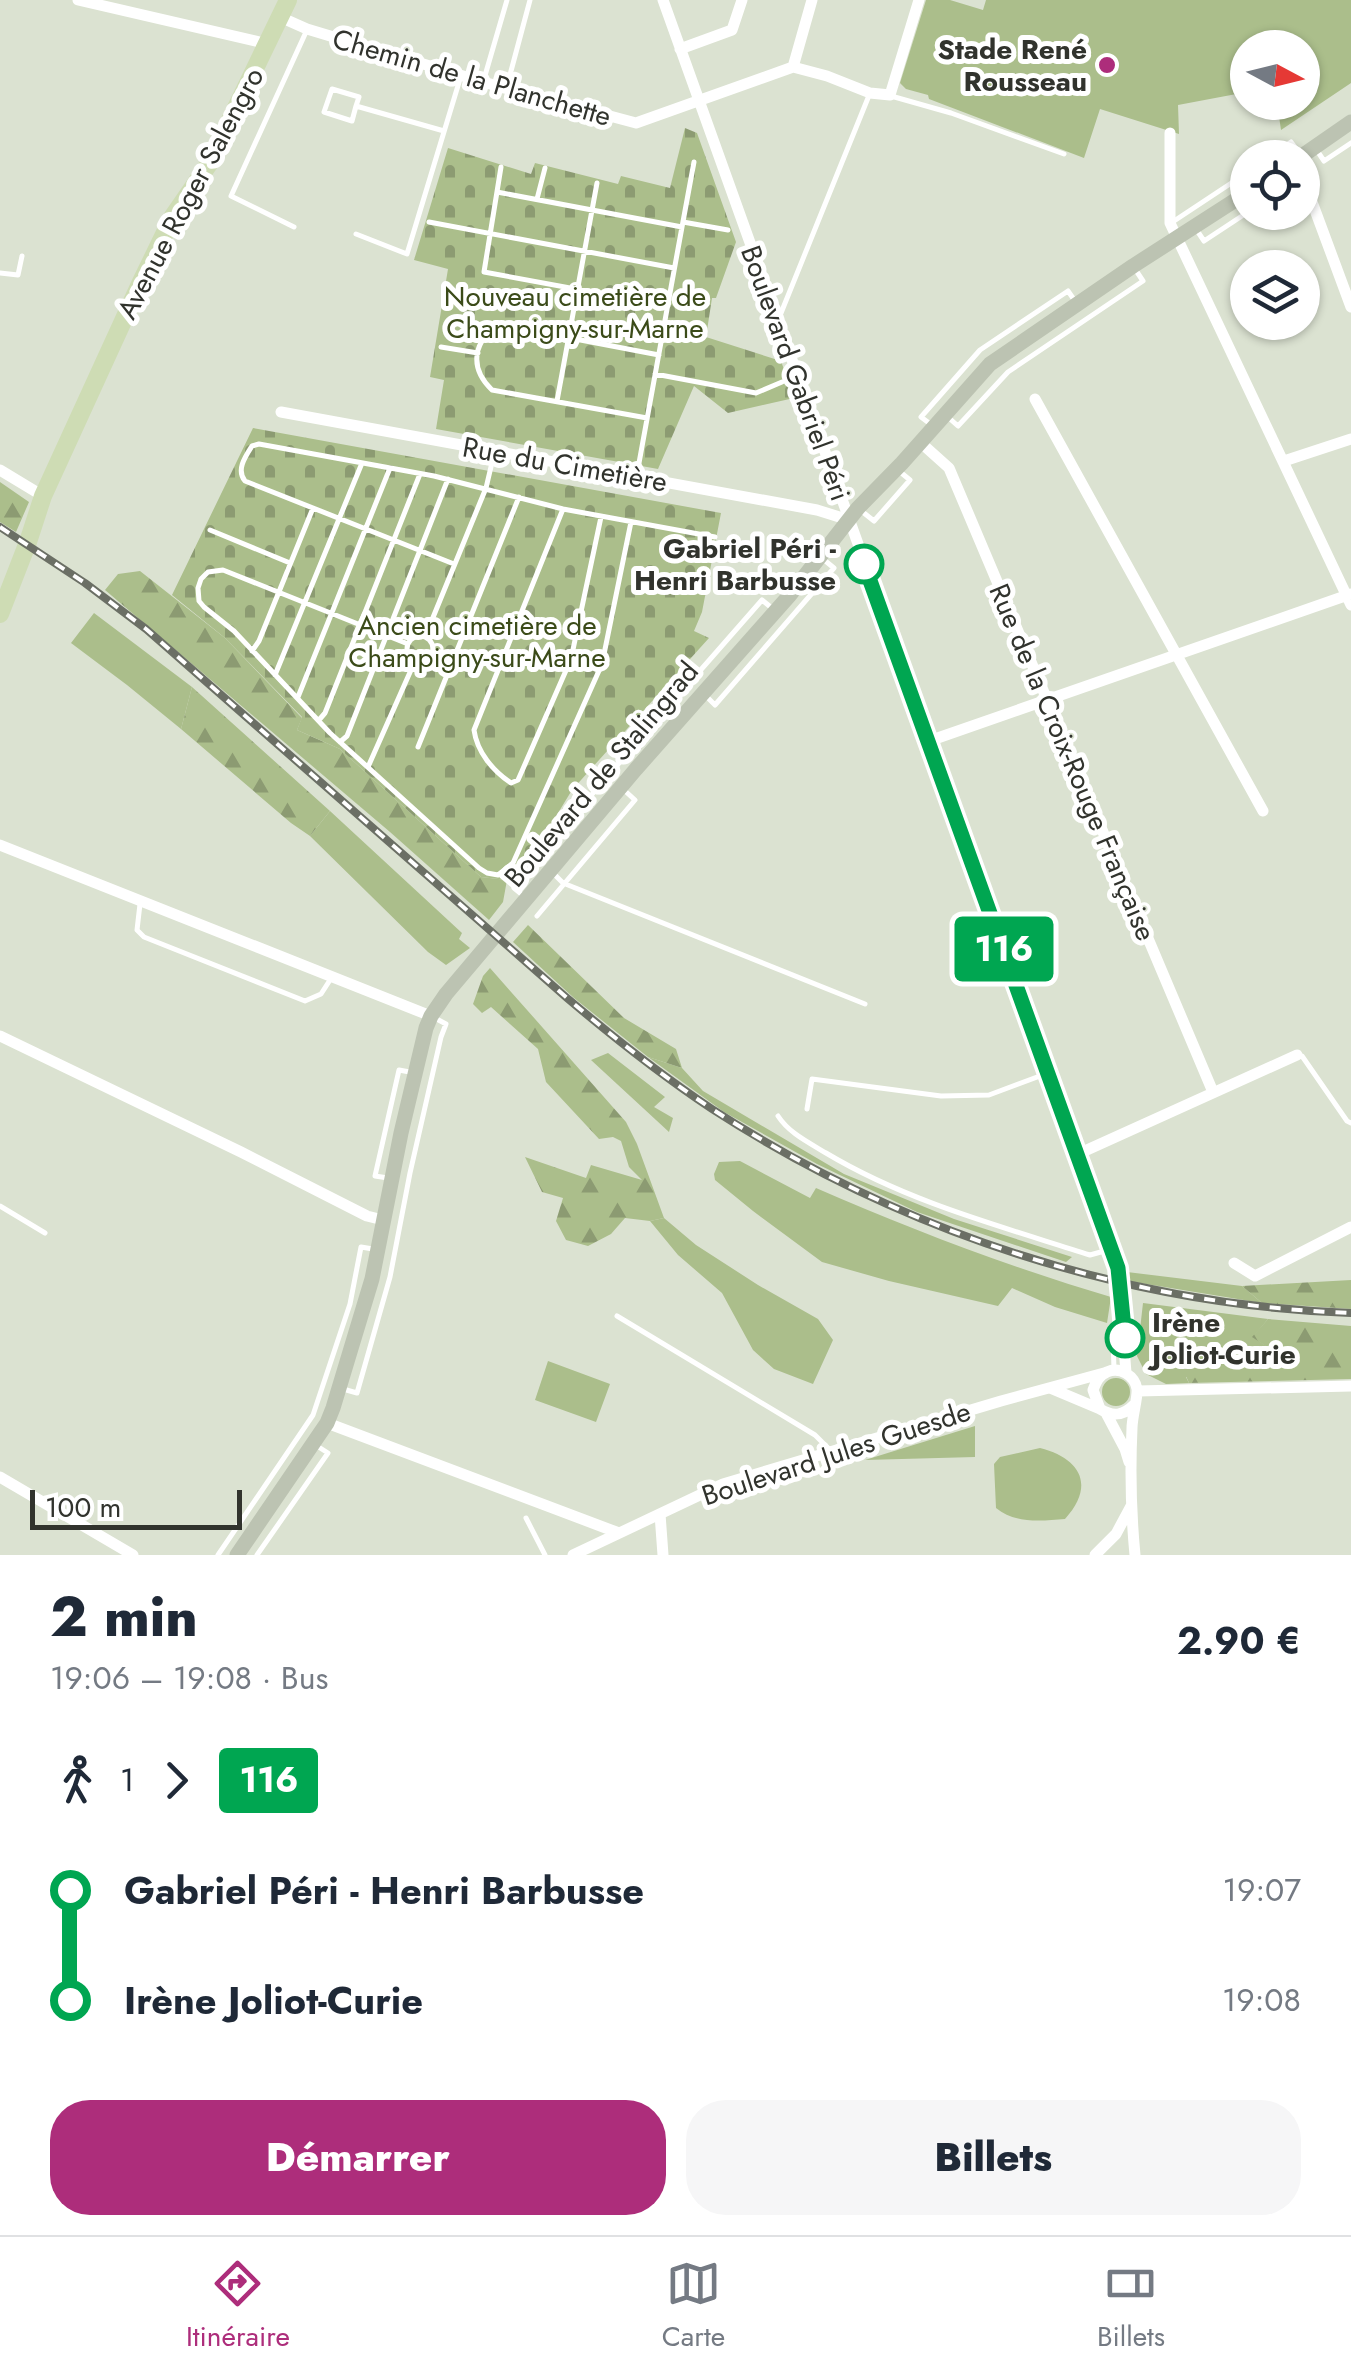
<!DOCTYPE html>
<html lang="fr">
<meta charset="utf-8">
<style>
:root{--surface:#fff;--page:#f6f6f7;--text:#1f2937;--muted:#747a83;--line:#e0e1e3;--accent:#ad2d7b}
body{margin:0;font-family:Jost,sans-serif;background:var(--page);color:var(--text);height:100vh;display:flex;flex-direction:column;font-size:38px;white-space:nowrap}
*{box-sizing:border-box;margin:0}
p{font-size:32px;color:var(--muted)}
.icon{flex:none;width:55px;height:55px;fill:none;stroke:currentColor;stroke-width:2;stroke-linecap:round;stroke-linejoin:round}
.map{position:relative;height:1555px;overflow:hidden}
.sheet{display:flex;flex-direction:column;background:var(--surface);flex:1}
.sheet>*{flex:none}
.badge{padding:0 20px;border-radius:8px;font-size:35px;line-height:65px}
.needle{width:65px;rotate:97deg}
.fabs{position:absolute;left:1230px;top:30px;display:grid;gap:20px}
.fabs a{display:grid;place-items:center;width:90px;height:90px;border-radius:50%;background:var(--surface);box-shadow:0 2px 8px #0004;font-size:50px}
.scale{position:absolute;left:30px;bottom:25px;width:212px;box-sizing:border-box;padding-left:10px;border:5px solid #31332d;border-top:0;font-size:28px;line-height:35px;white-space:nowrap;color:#31332d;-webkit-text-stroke:8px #fff;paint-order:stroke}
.map>.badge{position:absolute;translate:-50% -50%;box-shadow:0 0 0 5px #fff}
.legs{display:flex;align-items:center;gap:15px;height:110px;padding:0 50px;font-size:32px}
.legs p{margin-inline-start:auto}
.summary{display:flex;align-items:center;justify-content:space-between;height:170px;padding:0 50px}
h1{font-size:55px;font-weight:800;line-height:75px}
.action{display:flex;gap:20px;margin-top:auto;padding:20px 50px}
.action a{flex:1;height:115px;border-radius:40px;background:var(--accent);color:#fff;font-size:40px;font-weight:800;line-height:115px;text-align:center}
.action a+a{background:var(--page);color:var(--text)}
ul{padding:0 50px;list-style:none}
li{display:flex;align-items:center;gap:35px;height:110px;font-size:38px}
li i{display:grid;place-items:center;width:15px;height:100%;margin:0 12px;background:currentColor}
li i::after{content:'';width:25px;height:25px;margin:-12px;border:8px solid;border-radius:50%;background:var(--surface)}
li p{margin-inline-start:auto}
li:first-child i{background:linear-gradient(#0000 50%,currentColor 0)}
li:last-child i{background:linear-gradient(currentColor 50%,#0000 0)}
.tab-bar{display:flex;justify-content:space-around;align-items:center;height:140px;border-top:2px solid var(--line);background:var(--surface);font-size:28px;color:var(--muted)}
.tab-bar a{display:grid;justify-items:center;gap:5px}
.tab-bar .selected{color:var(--accent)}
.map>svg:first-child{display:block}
</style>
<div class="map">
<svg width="1351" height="1555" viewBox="0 0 1351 1555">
<defs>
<pattern id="forest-firs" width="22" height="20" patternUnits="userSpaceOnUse" patternTransform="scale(2.5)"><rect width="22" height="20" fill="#abbe8b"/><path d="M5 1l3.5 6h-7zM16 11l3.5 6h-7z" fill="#8c9b72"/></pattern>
<pattern id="cemetery-stones" width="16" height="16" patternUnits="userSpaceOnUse" patternTransform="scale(2.5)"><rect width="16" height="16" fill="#abbe8b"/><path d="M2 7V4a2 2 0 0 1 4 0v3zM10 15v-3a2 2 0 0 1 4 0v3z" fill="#8c9b72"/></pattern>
</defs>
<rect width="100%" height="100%" fill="#dbe2d1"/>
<path fill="#abbe8b" d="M926 0H950L983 10 986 0H1351V83L1281 130 1277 103 1302 102V48H1248L1247 92 1178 105 1179 134 1100 109 1084 158 929 99 928 95 906 89 900 83Z
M94 613 192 687 181 729 127 685 71 643Z
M330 811 462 933 459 939 470 948 446 965 428 952 310 836Z
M608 1053 665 1097 654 1107 673 1118 669 1132 591 1060Z
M648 1057 682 1068 703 1091 844 1174 954 1219 1072 1257 1066 1262 917 1212 817 1164 724 1112Z
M740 1161 810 1198 816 1188C912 1230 1010 1267 1111 1297L1107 1323 1055 1307 1012 1288 998 1306 889 1281 822 1262 753 1211 715 1180 714 1174 719 1162Z
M664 1218 696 1245 758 1285 818 1319 833 1340 813 1384 774 1369 753 1350 722 1293 678 1255 650 1221Z
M1127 1272 1242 1286 1262 1303 1128 1281Z
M1143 1303 1268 1319 1253 1337 1282 1357 1273 1367 1186 1377 1189 1383 1166 1384 1146 1374 1137 1356Z
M548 1361 610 1384 596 1422 535 1400Z
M1102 1392a14 14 0 1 1 28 0a14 14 0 1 1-28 0Z
M975 1426V1457L865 1460Z
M1040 1448C1080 1458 1096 1485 1065 1519 1041 1521 1016 1524 996 1508L994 1464 1000 1457Z"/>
<path fill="url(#forest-firs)" d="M0 482 29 502 16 532 0 522Z
M140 571 225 638 302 718 297 730 340 749 481 877 507 880 503 902 489 920 390 832 105 590 118 574Z
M192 687 330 811 310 836 291 823 181 729Z
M528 925 624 1018 676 1049 682 1068 648 1057 574 998 513 942Z
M490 968 626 1122 637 1144 664 1218 650 1221 625 1218 611 1234 588 1246 566 1240 556 1221 563 1198 542 1192 525 1157 586 1178 591 1165 642 1180 629 1167 621 1141 613 1137 599 1139 546 1082 538 1049 491 1007 482 1013 473 1004 483 976Z
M1351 1280V1309L1262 1303 1242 1286Z
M1268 1319 1351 1326V1379L1189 1383 1186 1376 1273 1366 1282 1357 1252 1337Z"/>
<path fill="url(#cemetery-stones)" d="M685 128 697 133 736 242 716 298H712L706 337 781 361 794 398 728 413 694 386 658 469 436 429 444 380 430 377 448 269 414 260 448 148 531 174 535 163 618 184 621 176 670 188Z
M253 428 721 513 702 612 694 631 709 638 572 790 541 841 507 880 481 877 340 749 297 730 302 717 225 638 172 595Z"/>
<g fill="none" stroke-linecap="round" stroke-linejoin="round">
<path stroke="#fff" stroke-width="5" d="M484 79 507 0
M507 86 530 0
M891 96 951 113 1064 154
M356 106 352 121 324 112 332 89 359 97 356 106 444 131
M1316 149 1324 161 1351 143
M1268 158 1291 142 1300 154
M501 167 484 272 668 306
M497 192 682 227 637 474
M537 199 545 168
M429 222 674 268
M683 222 728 230
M1171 223 1248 172
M294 227 231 196 306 32
M682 227 694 162
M1196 229 1204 241 1248 212
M356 234 407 254 460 79
M0 273 18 275 22 256
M779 318 870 93
M441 347 478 353
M655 374 756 393 782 382
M557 401 597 183
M647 418 492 390C469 368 472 339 502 325L659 355
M949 418 958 426 1008 372 1143 281 1135 269
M933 426 921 417 980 350 1068 291 1075 301
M563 509 474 730C477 752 493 771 511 783L518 780 522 771 571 659 601 517
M859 509 874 521 910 480 899 471
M210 530 290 563
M454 564 245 481C236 470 245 457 252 446L259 444 434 476 563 509 715 537
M407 649a13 13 0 1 1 26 0a13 13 0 1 1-26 0Z
M425 637 486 488 494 454
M408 644 223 570 208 572 201 579 198 588 199 601 204 607 234 631 330 733 479 868 487 873 498 875 513 863 602 664 631 522
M252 651 259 641 313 508
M275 675 362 463
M705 695 715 705 834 568 823 559
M298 697 390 468
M319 720 325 713 420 474
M340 742 347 736 448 479
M418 747 519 497
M368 767 415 661
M551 871 563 883 865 1004
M525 897 514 888 599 786 762 600 773 609
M140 904 137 930 144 937 305 1001 321 994 330 980
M537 916 635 800 624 790
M1299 1055 1302 1056 1347 1121 1351 1123
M807 1109 812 1079 941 1096 989 1095 1048 1073
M778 1116C789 1133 808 1142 826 1153 908 1202 1000 1226 1090 1255L1108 1250
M388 1178 375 1176 399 1070 415 1073
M0 1206 45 1233
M617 1316 815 1435 830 1450
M1114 1369 1113 1339H1122
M343 1389 357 1393 390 1277 410 1173 441 1037 446 1024 433 1017
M526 1518 545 1555
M218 1555 313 1415 350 1304 361 1247 373 1249
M257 1555 328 1453 317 1446"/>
<path stroke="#fff" stroke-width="11" d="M78 0 268 44
M663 0 1118 1269 1126 1373
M280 17 307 29 483 82 636 123 793 67 827 76 870 93 890 95 919 0
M680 49 732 30 742 0
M793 67 812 0
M1170 133V223L1351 605
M1302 175 1351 307
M1035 399 1263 811
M281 412 817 510 849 520
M920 442 949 468 1213 1092
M1284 461 1351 439
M0 470 43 496
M929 741 1351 594
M0 845 431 1016
M0 1036 241 1152 367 1216 383 1220
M1078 1154 1297 1055
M1234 1263 1255 1276 1351 1227
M1050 1388 1100 1409
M1138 1391 1351 1386
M1134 1405C1123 1416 1113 1417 1100 1409L1093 1390C1096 1382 1099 1375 1107 1372 1120 1366 1135 1376 1137 1389 1138 1397 1132 1417 1132 1428 1130 1470 1131 1513 1135 1555
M1106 1413 1125 1449 1129 1462
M327 1423 619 1533
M0 1477 133 1555
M660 1514 663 1555
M573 1555 723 1484 1001 1401 1104 1373
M1095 1555 1116 1534 1131 1506"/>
<path stroke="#bcc3b2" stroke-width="15" d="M1299 158 1351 122
M237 1555 327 1423 333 1408 372 1279 401 1133 426 1028 431 1016 446 994 636 769 789 596 858 508 902 463 990 364 1133 266 1248 192"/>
<path stroke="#cedcb4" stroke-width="18" d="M0 614 28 542 43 496 140 284 173 216 209 164 288 0"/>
<g stroke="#6b6f65" stroke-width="8">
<path id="rail" d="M0 527 85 583 146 629 567 998C613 1037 661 1075 712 1109 902 1232 1125 1305 1351 1313"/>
</g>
<use href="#rail" stroke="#fff" stroke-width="4" stroke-dasharray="11" stroke-linecap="butt"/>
</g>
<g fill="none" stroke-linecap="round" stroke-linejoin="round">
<g stroke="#fff" stroke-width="22">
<path id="line-1" d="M864 564 1118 1268 1125 1338"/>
</g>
<use href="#line-1" stroke="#00a651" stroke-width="15"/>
</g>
<circle fill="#ad2d7b" stroke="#fff" stroke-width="4" cx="1107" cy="65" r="10"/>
<g fill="#fff" stroke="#00a651" stroke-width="5">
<circle cx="864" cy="564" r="18"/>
<circle cx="1125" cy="1338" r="18"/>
</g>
<g text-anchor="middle" stroke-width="10" stroke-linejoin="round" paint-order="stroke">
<g font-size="28" font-weight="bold" fill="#31332d" stroke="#fff" text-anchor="end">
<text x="1087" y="59">Stade René<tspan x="1087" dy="32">Rousseau</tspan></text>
</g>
<g font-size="28" fill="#31332d" stroke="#fff">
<text transform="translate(472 77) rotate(16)" y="10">Chemin de la Planchette</text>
<text transform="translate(190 193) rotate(-62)" y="10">Avenue Roger Salengro</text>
<text transform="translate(796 373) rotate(70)" y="10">Boulevard Gabriel Péri</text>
<text transform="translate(565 464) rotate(10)" y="10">Rue du Cimetière</text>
<text transform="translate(1073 762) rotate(67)" y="10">Rue de la Croix-Rouge Française</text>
<text transform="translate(601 774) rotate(-50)" y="10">Boulevard de Stalingrad</text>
<text transform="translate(836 1453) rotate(-18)" y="10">Boulevard Jules Guesde</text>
</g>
<g font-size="28" fill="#3b4b19" stroke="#fff">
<text x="575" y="306">Nouveau cimetière de<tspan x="575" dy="32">Champigny-sur-Marne</tspan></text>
<text x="477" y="635">Ancien cimetière de<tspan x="477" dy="32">Champigny-sur-Marne</tspan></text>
</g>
<g font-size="28" font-weight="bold" fill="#31332d" stroke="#fff" text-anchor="end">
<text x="836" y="558">Gabriel Péri -<tspan x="836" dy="32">Henri Barbusse</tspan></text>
<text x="1152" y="1332" text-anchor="start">Irène<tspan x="1152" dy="32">Joliot-Curie</tspan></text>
</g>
</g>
</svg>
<div class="fabs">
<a><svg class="needle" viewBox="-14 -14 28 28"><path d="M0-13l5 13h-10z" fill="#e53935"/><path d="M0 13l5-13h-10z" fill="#747a83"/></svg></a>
<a><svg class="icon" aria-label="locate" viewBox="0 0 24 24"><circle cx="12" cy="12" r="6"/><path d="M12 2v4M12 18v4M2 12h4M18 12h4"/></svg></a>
<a><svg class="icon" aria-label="layers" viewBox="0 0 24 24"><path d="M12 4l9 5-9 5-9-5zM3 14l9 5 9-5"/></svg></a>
</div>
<div class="scale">100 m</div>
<b class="badge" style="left:1004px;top:949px;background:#00a651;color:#fff">116</b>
</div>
<section class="sheet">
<div class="summary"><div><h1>2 min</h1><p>19:06 – 19:08 · Bus</p></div><b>2.90 €</b></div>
<div class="legs"><svg class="icon" aria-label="walk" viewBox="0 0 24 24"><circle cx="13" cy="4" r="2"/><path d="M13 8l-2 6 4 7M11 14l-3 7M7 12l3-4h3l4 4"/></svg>1<svg class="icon" aria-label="forward" viewBox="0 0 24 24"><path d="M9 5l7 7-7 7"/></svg><b class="badge" style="background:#00a651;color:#fff">116</b></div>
<ul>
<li><i style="color:#00a651"></i><b>Gabriel Péri - Henri Barbusse</b><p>19:07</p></li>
<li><i style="color:#00a651"></i><b>Irène Joliot-Curie</b><p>19:08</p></li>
</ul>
<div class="action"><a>Démarrer</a><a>Billets</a></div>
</section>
<nav class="tab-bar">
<a class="selected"><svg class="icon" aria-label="directions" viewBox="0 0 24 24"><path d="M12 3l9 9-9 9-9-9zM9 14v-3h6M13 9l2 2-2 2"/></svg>Itinéraire</a>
<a><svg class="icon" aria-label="map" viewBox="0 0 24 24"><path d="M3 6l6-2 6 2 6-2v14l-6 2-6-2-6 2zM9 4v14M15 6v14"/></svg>Carte</a>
<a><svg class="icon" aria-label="tickets" viewBox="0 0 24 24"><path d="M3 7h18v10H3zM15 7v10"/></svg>Billets</a>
</nav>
